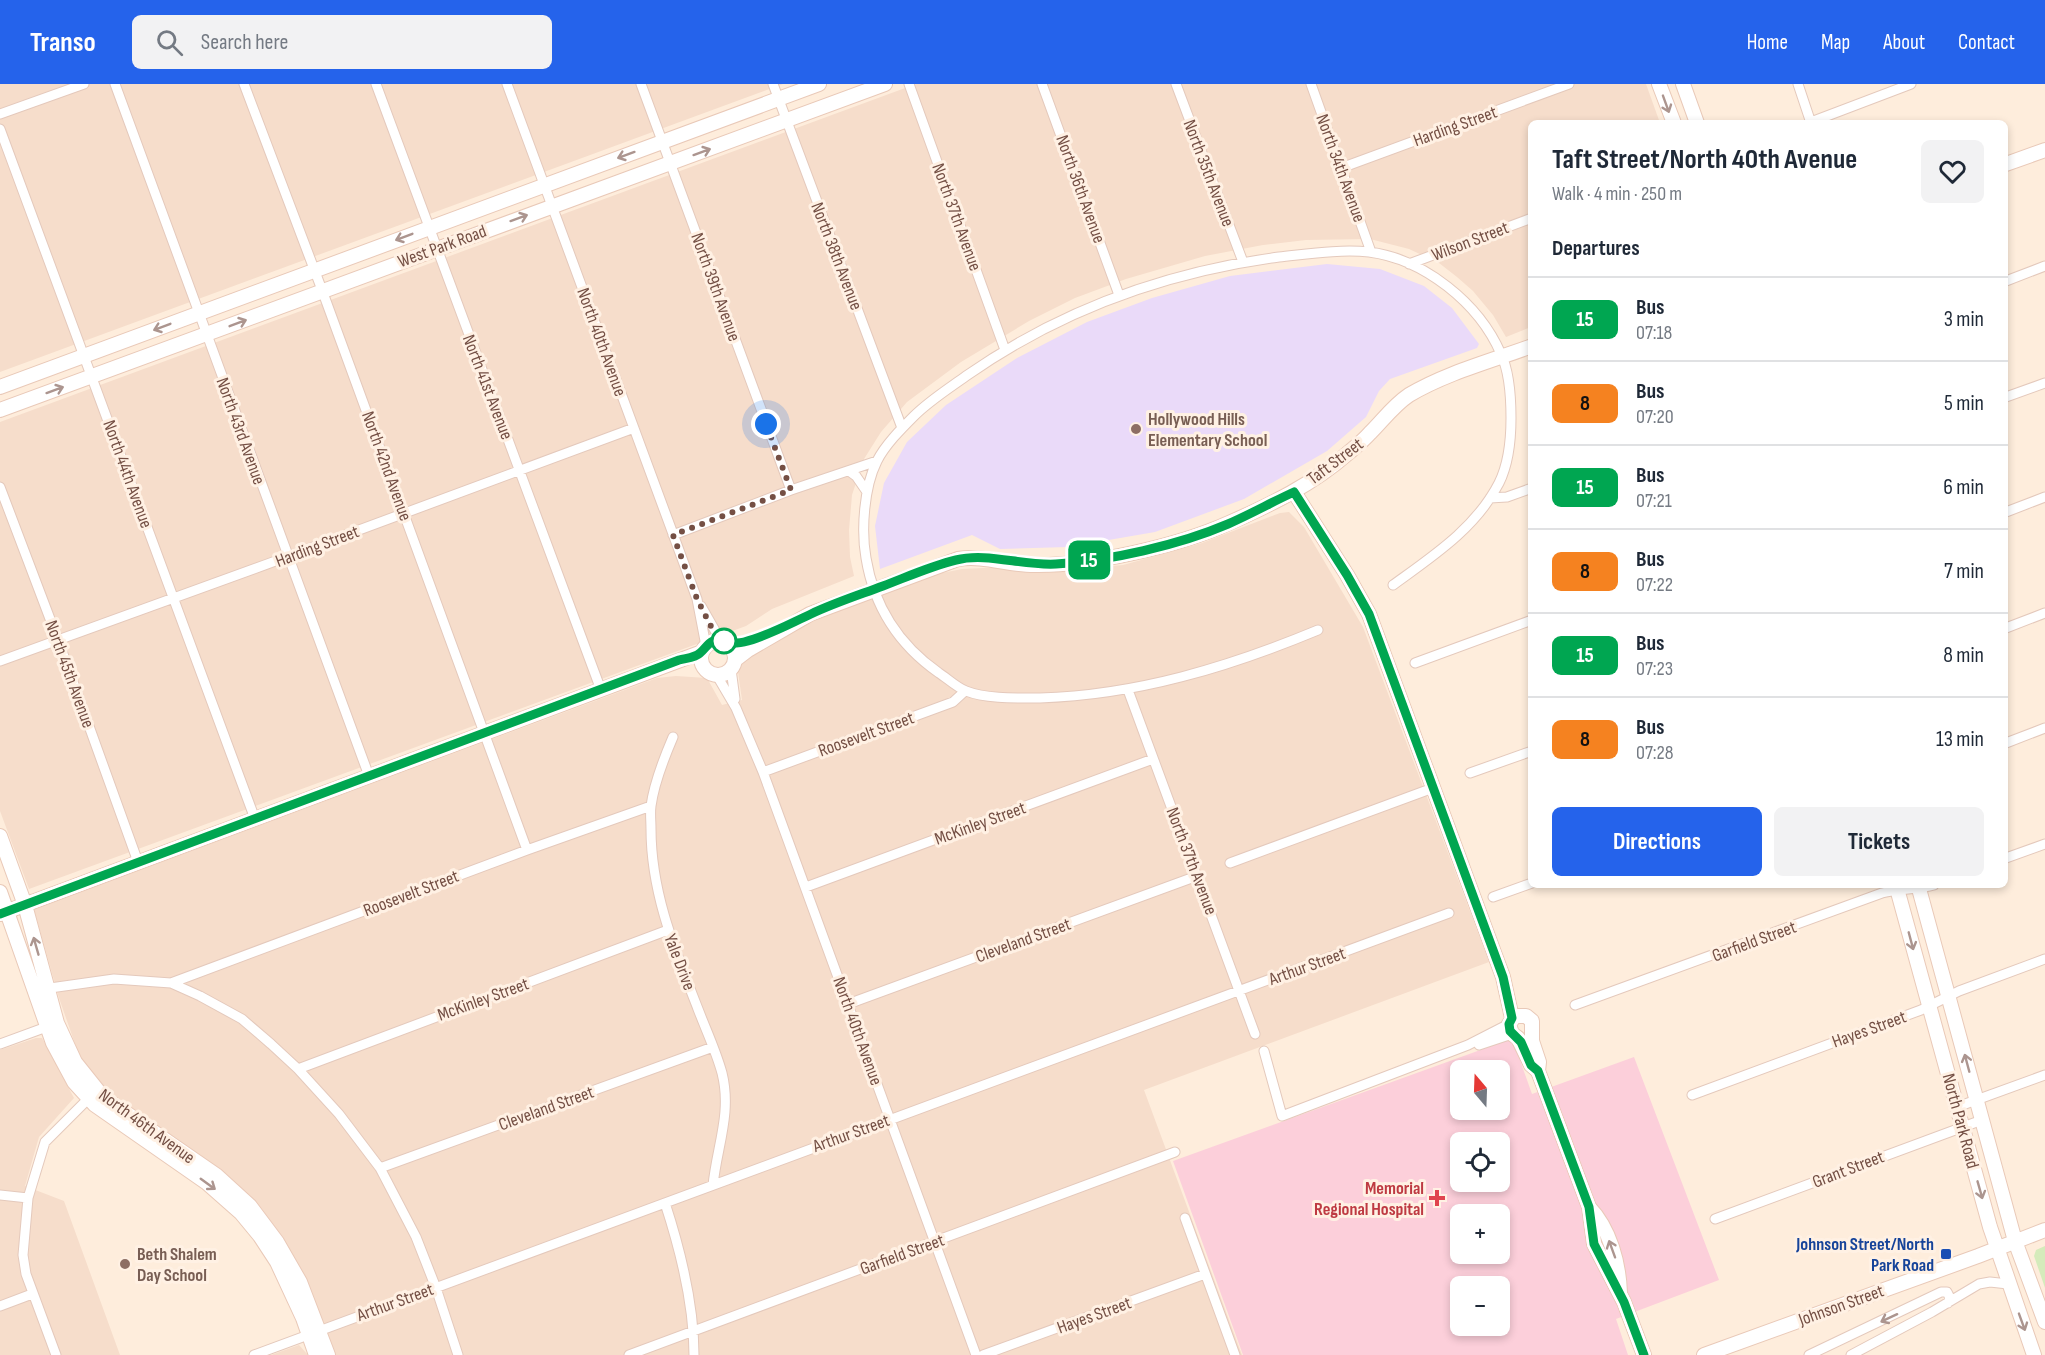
<!DOCTYPE html>
<meta charset="utf-8">
<style>
:root{--surface:#fff;--page:#f2f2f3;--text:#1f2937;--muted:#747a83;--line:#e0e1e3;--accent:#2563eb}
body{margin:0;font-family:"Sofia Sans Condensed",sans-serif;background:var(--page);color:var(--text);height:100vh;display:flex;flex-direction:column;font-size:22px;white-space:nowrap}
*{box-sizing:border-box;margin:0}
p{font-size:20px;color:var(--muted)}
.icon{flex:none;width:33px;height:33px;fill:none;stroke:currentColor;stroke-width:2;stroke-linecap:round;stroke-linejoin:round}
.map{position:relative;flex:1;overflow:hidden}
.drawer{position:absolute;left:1528px;top:36px;width:480px;height:768px;display:flex;flex-direction:column;background:var(--surface);border-radius:9px;box-shadow:0 3px 9px #0003}
.drawer>*{flex:none}
.badge{padding:0 12px;border-radius:9px;font-size:21px;line-height:39px}
.needle{width:39px;rotate:341deg}
.controls{position:absolute;left:1450px;top:976px;display:grid;gap:12px}
.controls a{display:grid;place-items:center;width:60px;height:60px;border-radius:9px;background:var(--surface);box-shadow:0 3px 9px #0003;font-size:30px}
.you{position:absolute;width:30px;height:30px;margin:-15px;border:4px solid #fff;border-radius:50%;background:#1a73e8;box-shadow:0 0 0 9px #1a73e833}
.map>.badge{position:absolute;translate:-50% -50%;box-shadow:0 0 0 3px #fff}
h2{padding:0 24px;font-size:22px;line-height:54px}
.round{display:grid;place-items:center;flex:none;width:63px;height:63px;border-radius:9px;background:var(--page)}
.overview{display:flex;align-items:center;justify-content:space-between;height:102px;padding:0 24px}
h1{font-size:28px;font-weight:700;line-height:45px}
.cta{display:flex;gap:12px;margin-top:auto;padding:12px 24px}
.cta a{flex:1;height:69px;border-radius:9px;background:var(--accent);color:#fff;font-size:24px;font-weight:700;line-height:69px;text-align:center}
.cta a+a{background:var(--page);color:var(--text)}
ul{padding:0;list-style:none}
li{display:flex;align-items:center;gap:18px;height:84px;padding:0 24px;border-top:2px solid var(--line)}
li div{flex:1}
li b{display:block;font-size:22px}
li em{font-style:normal}
li .badge{min-width:66px;font-weight:700;text-align:center}
header{display:flex;align-items:center;gap:36px;box-sizing:border-box;height:84px;padding:0 30px;background:var(--accent);color:#fff}
header strong{font-size:28px}
nav{display:flex;gap:33px;margin-inline-start:auto;font-size:21px}
.search{width:420px;height:54px;background:var(--page);display:flex;align-items:center;gap:15px;box-sizing:border-box;padding:0 21px;border-radius:9px;color:var(--muted);font-size:22px}
.map>svg:first-child{display:block}
</style>
<header>
<strong>Transo</strong>
<div class="search"><svg class="icon" aria-label="search" viewBox="0 0 24 24"><circle cx="10" cy="10" r="6"/><path d="M15 15l6 6"/></svg>Search here</div>
<nav><a>Home</a><a>Map</a><a>About</a><a>Contact</a></nav>
</header>
<div class="map">
<svg width="2045" height="1271" viewBox="0 0 2045 1271">
<rect width="100%" height="100%" fill="#feeddc"/>
<path fill="#f6ddcb" d="M0 0H783L0 288Z
M916 0H1646L1660 39H1532L1531 243 1506 253 1493 231 1473 207 1457 193 1439 179 1409 165 1370 155 1306 156 1263 161 1205 172 1126 195 1075 214 1029 237 961 278 907 318 881 348 864 375 852 411 849 446 850 473 854 492 772 525 746 542 29 805 0 727V338Z
M1289 428 1304 443 1363 543 1489 878 1144 1006 1242 1271H334L319 1228 293 1173 262 1125 222 1088 133 1029 93 995 80 974 59 914 34 825 657 594 676 592 707 594 722 621 742 616 738 588 741 579 752 571 800 542 927 492 962 485 1004 483 1043 488 1123 481 1202 459 1280 429Z
M36 954H42L74 1014 39 1053 25 1102 64 1117 120 1271H0V966Z
M299 1261 308 1271H271Z"/>
<path fill="#eadaf9" d="M1327 180 1380 185 1424 202 1452 224 1479 260 1477 264 1390 295 1379 307 1366 333 1327 367 1244 415 1155 448 1068 463 1000 465 972 451 880 485 875 442 884 399 907 358 946 321 1017 274 1087 238 1152 214 1230 192Z"/>
<path fill="#fccfda" fill-rule="evenodd" d="M1508 956 1513 958 1516 965 1532 1010 1634 973 1719 1196 1616 1235 1628 1271H1243L1173 1077ZM1461 987H1500V1026H1461ZM1461 1059H1500V1098H1461ZM1461 1131H1500V1170H1461ZM1461 1203H1500V1242H1461Z"/>
<path fill="#d5ebbb" d="M2045 1162V1204L2034 1172 2036 1166Z"/>
<g fill="none" stroke-linecap="round" stroke-linejoin="round">
<g stroke="#e4c9bc" stroke-width="11">
<path id="street" d="M115 0 369 692
M244 0 322 206 527 766
M376 0 601 606
M507 0 697 515 706 562
M641 0 791 406
M773 0 902 344
M909 0 1005 266
M1042 0 1119 211
M1176 0 1243 178
M1311 0 1371 168
M1798 0 1811 39
M0 30 84 0
M1811 38 1911 0
M0 45 255 735
M1341 84 1569 0
M1409 180 1532 134
M2006 197 2045 182
M2006 313 2045 299
M849 387 856 392 867 408
M0 403 58 556 138 778
M1490 414 1507 413 1532 404
M2006 428 2045 413
M673 451 791 406 877 377
M701 522 721 557
M2006 544 2045 529
M1318 546C1229 583 1137 611 1040 614 1018 614 986 615 966 607 956 603 947 594 939 589 899 561 874 523 866 474 861 446 864 403 877 377 885 361 901 345 914 332 929 317 948 305 966 292 1059 227 1166 188 1279 173 1308 170 1340 165 1369 168 1424 175 1479 219 1501 270 1510 289 1511 314 1511 334 1511 356 1509 379 1499 399 1476 444 1433 472 1393 501
M0 577C212 501 423 423 634 344
M1415 579 1532 536
M731 585 735 615
M716 590 736 624 763 688 976 1271
M1128 606 1255 950
M673 653C664 674 654 699 651 722 650 729 651 737 651 745 651 809 675 866 698 925 706 946 716 967 722 989 732 1029 717 1062 713 1101
M2006 659 2045 644
M763 688 953 618 965 607
M1470 689 1532 667
M2006 774 2045 760
M1230 779 1433 704
M806 803 1153 675
M1493 813 1532 799
M171 899 527 766 651 722
M43 905 114 895 171 899 200 912 242 935 271 960 298 985 339 1030 380 1084 416 1153 436 1204 458 1271
M848 920 1197 792
M1575 921 1882 809C1900 804 1917 806 1934 801
M0 960 52 941
M1479 961 1512 950
M1264 967 1282 1032 1468 961 1509 940
M298 985 668 846
M1692 1011 1921 926 1959 907 2045 875
M1957 1023 2045 991
M380 1084 713 963
M0 1111 28 1114
M665 1119C680 1165 694 1223 694 1271
M1185 1134 1235 1271
M1715 1135 1982 1036
M0 1222 32 1210
M56 1271 26 1190 23 1171 28 1114 45 1058 92 1011
M254 1271 1449 829
M629 1271 1175 1068
M983 1271 1205 1190
M1809 1271 1941 1208H1947L1950 1214 1948 1219
M1851 1271 1932 1228 1979 1200 1990 1198 2008 1200"/>
</g>
<g stroke="#e9c9b8" stroke-width="16">
<path id="secondary" d="M1659 0 1674 39
M1683 0 1697 39
M2006 80 2045 66
M0 303 819 0
M0 326 885 0
M1294 408 1347 491 1369 530 1503 893 1512 934
M701 574a17 17 0 1 1 34 0a17 17 0 1 1-34 0Z
M735 576 748 566 810 530 958 475C984 471 1008 481 1034 481 1090 482 1178 462 1229 439 1270 421 1313 400 1347 370 1354 364 1363 357 1370 349 1383 336 1394 321 1409 311 1446 289 1491 277 1532 262
M0 752 25 821 57 939 75 978 103 1013 216 1091 250 1122 277 1158 300 1198 328 1271
M1896 801 1990 1143 2034 1271
M1918 801 2015 1157 2045 1238
M0 808 53 959 74 998 95 1021 207 1099 241 1129 260 1152 277 1178 303 1234 316 1271
M0 830 702 568
M1538 987 1531 981 1518 954 1512 950 1509 940 1515 932H1526L1532 937V957L1539 978 1538 987 1589 1123 1594 1160 1624 1218 1644 1271
M1589 1123C1610 1145 1619 1179 1620 1209
M1704 1271 1978 1172 2045 1146"/>
</g>
<use href="#street" stroke="#fff" stroke-width="9"/>
<use href="#secondary" stroke="#fff" stroke-width="14"/>
</g>
<defs><path id="oneway-shaft" d="M-6 0H5M1.5-3L5.5 0L1.5 3" fill="none" stroke-width="1.6" stroke-linecap="round" stroke-linejoin="round" transform="scale(1.5)"/></defs>
<g stroke="#ac958f">
<use href="#oneway-shaft" transform="translate(1666 20) rotate(70)"/>
<use href="#oneway-shaft" transform="translate(702 68) rotate(-20)"/>
<use href="#oneway-shaft" transform="translate(626 71) rotate(160)"/>
<use href="#oneway-shaft" transform="translate(519 134) rotate(-20)"/>
<use href="#oneway-shaft" transform="translate(404 153) rotate(159)"/>
<use href="#oneway-shaft" transform="translate(238 239) rotate(-21)"/>
<use href="#oneway-shaft" transform="translate(162 243) rotate(159)"/>
<use href="#oneway-shaft" transform="translate(55 306) rotate(-20)"/>
<use href="#oneway-shaft" transform="translate(1911 857) rotate(75)"/>
<use href="#oneway-shaft" transform="translate(36 862) rotate(-106)"/>
<use href="#oneway-shaft" transform="translate(1967 979) rotate(-105)"/>
<use href="#oneway-shaft" transform="translate(208 1100) rotate(36)"/>
<use href="#oneway-shaft" transform="translate(1980 1106) rotate(74)"/>
<use href="#oneway-shaft" transform="translate(1612 1165) rotate(-110)"/>
<use href="#oneway-shaft" transform="translate(1889 1234) rotate(155)"/>
<use href="#oneway-shaft" transform="translate(2022 1238) rotate(70)"/>
</g>
<g fill="none" stroke-linecap="round" stroke-linejoin="round">
<g stroke="#fff" stroke-width="14">
<path id="line" d="M0 830 679 576C686 574 695 574 700 569 705 565 707 560 713 557 723 554 730 562 744 558 768 552 789 540 811 530 834 519 859 511 883 502 907 493 931 482 956 476 987 468 1022 482 1056 480 1109 477 1179 461 1228 440 1251 430 1272 418 1294 408L1347 491 1369 530 1503 893 1512 934 1509 940 1510 947 1521 958 1531 981 1538 987 1589 1123 1594 1160 1624 1218 1644 1271"/>
</g>
<use href="#line" stroke="#00a651" stroke-width="9"/>
<path stroke="#744f44" stroke-width="6" stroke-dasharray="0 10.8" d="M724 557H721L716 552 697 515 673 451 791 406 766 340"/>
</g>
<g fill="#8d6e63" stroke="#fff1e4" stroke-width="2">
<circle cx="1136" cy="345" r="6"/>
<circle cx="125" cy="1180" r="6"/>
</g>
<circle fill="#fff" stroke="#00a651" stroke-width="3" cx="724" cy="557" r="12"/>
<path fill="#e0444e" stroke="#fff1e4" stroke-width="2" d="M1434 1105h6v6h6v6h-6v6h-6v-6h-6v-6h6z"/>
<rect fill="#1a4fb4" stroke="#fff1e4" stroke-width="2" x="1940" y="1164" width="12" height="12" rx="3"/>
<g text-anchor="middle" stroke-width="6" stroke-linejoin="round" paint-order="stroke">
<g font-size="18" fill="#744f44" stroke="#fff1e4">
<text transform="translate(1455 42) rotate(-20)" y="6">Harding Street</text>
<text transform="translate(1341 84) rotate(70)" y="6">North 34th Avenue</text>
<text transform="translate(1209 89) rotate(69)" y="6">North 35th Avenue</text>
<text transform="translate(1081 105) rotate(70)" y="6">North 36th Avenue</text>
<text transform="translate(957 133) rotate(70)" y="6">North 37th Avenue</text>
<text transform="translate(1470 157) rotate(-21)" y="6">Wilson Street</text>
<text transform="translate(442 162) rotate(-20)" y="6">West Park Road</text>
<text transform="translate(837 172) rotate(69)" y="6">North 38th Avenue</text>
<text transform="translate(716 203) rotate(70)" y="6">North 39th Avenue</text>
<text transform="translate(602 258) rotate(70)" y="6">North 40th Avenue</text>
<text transform="translate(488 303) rotate(69)" y="6">North 41st Avenue</text>
<text transform="translate(241 347) rotate(70)" y="6">North 43rd Avenue</text>
<text transform="translate(1335 377) rotate(-37)" y="6">Taft Street</text>
<text transform="translate(387 382) rotate(70)" y="6">North 42nd Avenue</text>
<text transform="translate(128 390) rotate(70)" y="6">North 44th Avenue</text>
<text transform="translate(317 462) rotate(-21)" y="6">Harding Street</text>
<text transform="translate(70 590) rotate(70)" y="6">North 45th Avenue</text>
<text transform="translate(866 650) rotate(-20)" y="6">Roosevelt Street</text>
<text transform="translate(980 739) rotate(-20)" y="6">McKinley Street</text>
<text transform="translate(1192 777) rotate(69)" y="6">North 37th Avenue</text>
<text transform="translate(411 809) rotate(-21)" y="6">Roosevelt Street</text>
<text transform="translate(1023 856) rotate(-20)" y="6">Cleveland Street</text>
<text transform="translate(1754 857) rotate(-20)" y="6">Garfield Street</text>
<text transform="translate(680 878) rotate(69)" y="6">Yale Drive</text>
<text transform="translate(1307 882) rotate(-20)" y="6">Arthur Street</text>
<text transform="translate(483 915) rotate(-20)" y="6">McKinley Street</text>
<text transform="translate(1869 945) rotate(-20)" y="6">Hayes Street</text>
<text transform="translate(858 947) rotate(70)" y="6">North 40th Avenue</text>
<text transform="translate(546 1024) rotate(-20)" y="6">Cleveland Street</text>
<text transform="translate(1961 1037) rotate(75)" y="6">North Park Road</text>
<text transform="translate(147 1042) rotate(36)" y="6">North 46th Avenue</text>
<text transform="translate(851 1049) rotate(-20)" y="6">Arthur Street</text>
<text transform="translate(1848 1085) rotate(-21)" y="6">Grant Street</text>
<text transform="translate(902 1170) rotate(-20)" y="6">Garfield Street</text>
<text transform="translate(395 1218) rotate(-20)" y="6">Arthur Street</text>
<text transform="translate(1841 1221) rotate(-20)" y="6">Johnson Street</text>
<text transform="translate(1094 1231) rotate(-20)" y="6">Hayes Street</text>
</g>
<g font-size="18" font-weight="bold" fill="#785e54" stroke="#fff1e4" text-anchor="start">
<text x="1148" y="341">Hollywood Hills<tspan x="1148" dy="21">Elementary School</tspan></text>
<text x="137" y="1176">Beth Shalem<tspan x="137" dy="21">Day School</tspan></text>
</g>
<g font-size="18" font-weight="bold" fill="#be3a42" stroke="#fff1e4" text-anchor="end">
<text x="1424" y="1110">Memorial<tspan x="1424" dy="21">Regional Hospital</tspan></text>
</g>
<g font-size="18" font-weight="bold" fill="#164399" stroke="#fff1e4" text-anchor="end">
<text x="1934" y="1166">Johnson Street/North<tspan x="1934" dy="21">Park Road</tspan></text>
</g>
</g>
</svg>
<div class="controls">
<a><svg class="needle" viewBox="-14 -14 28 28"><path d="M0-13l5 13h-10z" fill="#e53935"/><path d="M0 13l5-13h-10z" fill="#747a83"/></svg></a>
<a><svg class="icon" aria-label="locate" viewBox="0 0 24 24"><circle cx="12" cy="12" r="6"/><path d="M12 2v4M12 18v4M2 12h4M18 12h4"/></svg></a>
<a>+</a>
<a>−</a>
</div>
<div class="you" style="left:766px;top:340px"></div>
<b class="badge" style="left:1089px;top:476px;background:#00a651;color:#fff">15</b>
<section class="drawer">
<div class="overview"><div><h1>Taft Street/North 40th Avenue</h1><p>Walk · 4 min · 250 m</p></div><a class="round"><svg class="icon" aria-label="heart" viewBox="0 0 24 24"><path d="M12 20l-8-8c-3-5 5-10 8-4 3-6 11-1 8 4z"/></svg></a></div>
<h2>Departures</h2>
<ul>
<li><span class="badge" style="background:#00a651;color:#fff">15</span><div><b>Bus</b><p>07:18</p></div><em>3 min</em></li>
<li><span class="badge" style="background:#f58220;color:#111">8</span><div><b>Bus</b><p>07:20</p></div><em>5 min</em></li>
<li><span class="badge" style="background:#00a651;color:#fff">15</span><div><b>Bus</b><p>07:21</p></div><em>6 min</em></li>
<li><span class="badge" style="background:#f58220;color:#111">8</span><div><b>Bus</b><p>07:22</p></div><em>7 min</em></li>
<li><span class="badge" style="background:#00a651;color:#fff">15</span><div><b>Bus</b><p>07:23</p></div><em>8 min</em></li>
<li><span class="badge" style="background:#f58220;color:#111">8</span><div><b>Bus</b><p>07:28</p></div><em>13 min</em></li>
</ul>
<div class="cta"><a>Directions</a><a>Tickets</a></div>
</section>
</div>
